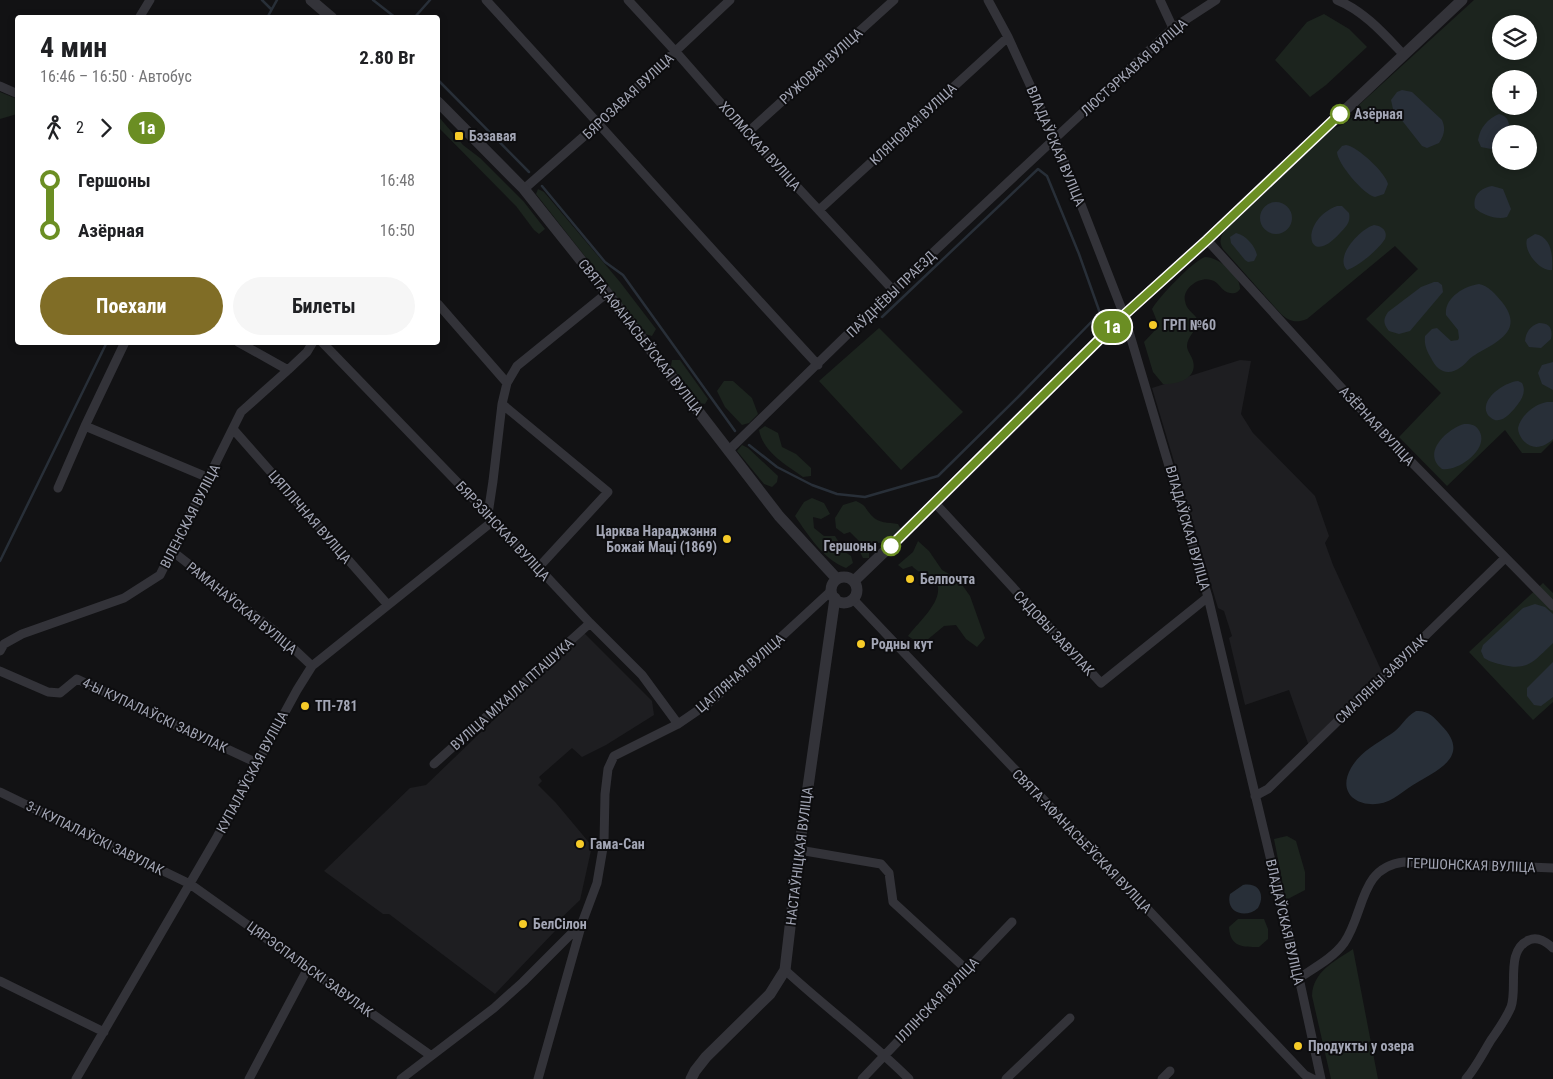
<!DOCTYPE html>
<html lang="ru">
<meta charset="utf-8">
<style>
:root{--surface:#fff;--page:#f6f6f6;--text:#202124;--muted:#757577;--accent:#806d26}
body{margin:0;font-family:"Roboto Condensed",sans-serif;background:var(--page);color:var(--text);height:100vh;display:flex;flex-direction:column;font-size:19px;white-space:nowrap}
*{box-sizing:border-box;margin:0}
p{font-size:16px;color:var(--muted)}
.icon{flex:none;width:28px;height:28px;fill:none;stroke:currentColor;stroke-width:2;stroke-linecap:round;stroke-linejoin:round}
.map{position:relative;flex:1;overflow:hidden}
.panel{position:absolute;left:15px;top:15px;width:425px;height:330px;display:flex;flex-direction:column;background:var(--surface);border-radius:5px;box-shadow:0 2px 8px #0003}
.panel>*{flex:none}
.badge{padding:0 10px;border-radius:16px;font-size:18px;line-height:32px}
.fabs{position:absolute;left:1492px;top:15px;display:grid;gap:10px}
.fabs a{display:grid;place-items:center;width:45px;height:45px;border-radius:50%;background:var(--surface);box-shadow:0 2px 8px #0003;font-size:25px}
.map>.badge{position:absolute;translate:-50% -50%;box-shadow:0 0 0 2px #fff}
.legs{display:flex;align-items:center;gap:8px;height:55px;padding:0 25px;font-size:16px}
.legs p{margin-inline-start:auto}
.headline{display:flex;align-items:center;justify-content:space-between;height:85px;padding:0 25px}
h1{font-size:28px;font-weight:700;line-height:38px}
.cta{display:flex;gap:10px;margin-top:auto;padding:10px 25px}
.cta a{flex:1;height:58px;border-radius:30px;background:var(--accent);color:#fff;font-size:20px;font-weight:700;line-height:58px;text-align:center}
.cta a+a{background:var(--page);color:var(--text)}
ul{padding:0 25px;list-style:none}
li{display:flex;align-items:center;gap:18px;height:50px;font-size:19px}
li i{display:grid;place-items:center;width:8px;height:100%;margin:0 6px;background:currentColor}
li i::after{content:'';width:12px;height:12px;margin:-6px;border:4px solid;border-radius:50%;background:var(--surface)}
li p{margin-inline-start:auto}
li:first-child i{background:linear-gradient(#0000 50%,currentColor 0)}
li:last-child i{background:linear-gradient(currentColor 50%,#0000 0)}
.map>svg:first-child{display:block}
</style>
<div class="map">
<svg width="1553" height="1079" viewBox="0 0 1553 1079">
<rect width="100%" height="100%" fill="#121214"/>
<path fill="#1e1e21" d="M1240 360 1251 361 1241 414 1253 433 1315 496 1329 536 1325 543 1333 565 1382 672 1309 746 1289 690 1245 705 1229 638 1232 636 1224 611 1218 608 1152 388Z
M584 633 652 701 654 715 606 745 582 757 572 748 539 777 542 781 538 785 556 803 592 846 580 900 552 927 555 931 495 994 389 914H383L324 871 410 788 426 785Z"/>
<path fill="#1c241e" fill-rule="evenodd" d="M1474 0H1553V441L1541 453H1522L1505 430 1447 486 1399 437 1441 393 1366 319 1418 269 1395 246 1307 319C1296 323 1290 322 1281 314L1223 249C1218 241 1221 235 1227 228L1334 128C1346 125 1356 116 1360 104ZM1501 24H1529V51H1501ZM1501 79H1529V106H1501ZM1501 134H1529V161H1501Z
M1324 14 1349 29 1367 47 1326 85 1310 97 1275 60 1307 22Z
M0 92 17 99V114L0 119Z
M438 116 463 145 480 158 524 202 545 229 539 234 534 230 516 206 438 127Z
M538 189 544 192 620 282 656 329 652 336 646 334 536 194Z
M1205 257C1219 257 1241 276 1240 289 1237 293 1235 294 1230 293 1221 292 1220 282 1211 280 1200 276 1182 288 1185 301 1186 310 1194 313 1198 320 1198 330 1187 336 1187 346 1187 351 1192 356 1193 361 1198 379 1176 385 1163 384L1153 372 1144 342 1159 326 1152 309C1158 298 1193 261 1205 257Z
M879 328 963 412 901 470 819 381Z
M672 360H680L708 399 705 404 700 403 671 366Z
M724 381H733L752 398 758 414 749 423 742 425 725 407 717 391Z
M765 426 778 433 782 447 796 454 811 468V476L803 477C786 465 763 452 759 430Z
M742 445 748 448 778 476 777 482 772 487 764 484 737 451Z
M812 498 824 503 830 514 821 519 813 517 814 528 824 536H835L845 552 851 556 853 563 846 568C824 560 808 535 795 516L804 502Z
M856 501C868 507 863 506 871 515 879 524 888 522 898 524L902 531 893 541 878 543 873 541 869 549V558H863L860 552 859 541 850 532 844 534 836 528 835 518 843 505Z
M918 541 929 551 942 570 958 579 970 596 985 638 977 647 966 639 956 625 944 626 921 645 908 636C917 623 948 598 935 580 928 571 921 576 912 566L903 569 898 565 913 552Z
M1543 583 1553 593V702L1533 720 1469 652Z
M1287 836 1296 841 1305 872V890L1286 900 1274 839Z
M1238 919H1264L1268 929V939L1259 947C1242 947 1230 947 1229 927Z
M1353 949 1378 1079H1331L1312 996C1313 971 1334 962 1353 949Z"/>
<path fill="#282f38" d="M1402 90 1412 92 1442 120C1446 129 1444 135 1439 143L1427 148 1422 146 1393 109 1391 100 1397 92Z
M1499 114C1510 117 1509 124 1510 134H1501V151L1481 147 1478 140C1480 128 1487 119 1499 114Z
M1346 145C1357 146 1386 173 1388 184L1384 194 1375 197C1364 195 1337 163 1337 152L1342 146Z
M1492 186 1503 189 1511 209 1507 217C1497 220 1482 215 1475 208 1472 195 1481 188 1492 186Z
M1260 218a16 16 0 1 1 32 0a16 16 0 1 1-32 0Z
M1337 206H1342L1349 213C1351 222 1346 227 1340 233 1306 271 1299 220 1337 206Z
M1374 225C1382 226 1388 231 1385 239 1379 249 1358 267 1347 270 1334 257 1360 229 1374 225Z
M1236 233C1246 235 1255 246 1257 255L1254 261 1248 262 1245 260 1231 243 1230 237Z
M1535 234C1552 237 1553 256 1552 270 1540 272 1523 251 1527 239Z
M1434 282H1438L1442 285 1443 292 1410 331 1399 334 1389 331C1383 324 1383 319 1388 312L1421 287Z
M1479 284C1489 286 1495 294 1502 302 1525 331 1497 342 1475 355 1469 358 1466 364 1461 367 1448 377 1437 371 1431 358 1427 351 1424 345 1425 336L1432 329 1437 328 1451 341 1458 340 1459 338 1458 330 1446 315C1444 298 1464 286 1479 284Z
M1539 323C1550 323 1553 329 1551 339L1541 348 1529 347 1525 341C1526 332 1530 326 1539 323Z
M1553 362V390L1542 384 1538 373 1542 365Z
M1518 381 1522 383C1526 390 1523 398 1518 404 1512 412 1500 427 1490 417 1487 415 1485 410 1486 406 1488 394 1506 382 1518 381Z
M1547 402H1553V439C1544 448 1531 451 1522 439 1520 436 1518 432 1518 428 1521 415 1535 404 1547 402Z
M1464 424C1470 424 1474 424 1478 429 1492 447 1459 472 1442 469 1421 453 1447 429 1464 424Z
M1535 604 1545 607 1553 614V643L1551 645C1534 661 1528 671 1503 665 1496 663 1490 662 1484 658L1481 651 1483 645 1523 608Z
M1553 662V697L1541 706 1534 705 1527 696V688Z
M1416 711C1428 710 1434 717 1441 725 1472 756 1438 770 1413 785 1406 789 1401 794 1394 798 1371 813 1333 800 1351 768 1360 752 1376 744 1391 734 1401 728 1405 717 1416 711Z
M1243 885C1258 882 1266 894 1258 908 1246 919 1225 913 1230 894Z"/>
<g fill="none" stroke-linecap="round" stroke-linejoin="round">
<path stroke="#282f38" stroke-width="2.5" d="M262 0 271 9
M373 0 396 18
M267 18 277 0
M414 18 430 0
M438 80 529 172
M542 186 605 262 623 275 735 431
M749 445 777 467 812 485 837 494 865 497 938 476 1020 395 1100 313 1079 254 1047 176 1038 169 882 317
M0 561 107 342"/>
<path stroke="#333339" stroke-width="9" d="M486 0C597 121 706 244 818 365
M628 0 676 52 747 133 893 290
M988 0 1008 37 1059 148 1124 315 1208 597 1299 978 1321 1079
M1160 0 1173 28
M1337 0C1364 11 1384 34 1403 54
M139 18 150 0
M0 86 18 94
M747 133 894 0
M524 189 599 123 730 0
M819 210 1008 37
M1207 240 1379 429 1553 606
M438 304 507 383
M238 342 288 370
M322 342 488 514 590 623 642 675 678 724
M502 404 608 492 538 568
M85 426 209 478
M233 429 388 605
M728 451 893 290 1173 28 1216 0
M58 488 85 426 125 342
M935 503 1101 683 1208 597
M488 514 493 481 502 404 507 383 517 366 607 293
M172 551 276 632 312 666
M853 599 1305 1075 1313 1079
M0 651 4 644 22 634 124 598 160 575 241 412 288 370 307 352 313 342
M0 671 48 692 60 693 77 679 257 763
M434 764 590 623
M0 792 190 884 430 1055
M1255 796 1268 789 1505 558
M799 850 881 864 889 873 893 902 966 969
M785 970C825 1007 870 1040 909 1079
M1299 978C1314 968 1333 958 1344 943 1365 913 1359 867 1404 862L1553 868
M0 981 104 1032
M76 1079 217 837 297 690 312 666 493 521
M249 1079 308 968
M401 1079 494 1008 523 982 580 925
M538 1079 582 923 597 883 604 842 605 794 608 769 614 756 678 724 713 700 831 591
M862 1079 1012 922
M1006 1079 1070 1018
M1162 1079 1170 1071
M1466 1079C1476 1067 1483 1053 1491 1040 1498 1030 1506 1019 1511 1007 1518 988 1505 950 1529 940 1538 936 1546 942 1553 948"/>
<path stroke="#333339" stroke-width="11" d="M311 0 332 18
M438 102 524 189 607 293 779 516 837 579
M831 590a13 13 0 1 1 26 0a13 13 0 1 1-26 0Z
M854 581 935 503 1124 315 1207 240 1462 0
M691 1079 695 1071 706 1057 770 994 785 970 799 850 835 598"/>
</g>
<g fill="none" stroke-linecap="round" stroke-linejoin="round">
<g stroke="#fff" stroke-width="11">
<path id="line-1" d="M891 546 1124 315 1207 240 1340 114"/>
</g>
<use href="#line-1" stroke="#6b8e23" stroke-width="8"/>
</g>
<g fill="#fff" stroke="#6b8e23" stroke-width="2.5">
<circle cx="1340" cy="114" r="9"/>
<circle cx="891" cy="546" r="9"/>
</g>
<g fill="#f6cb28" stroke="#0d0d0f" stroke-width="2">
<rect x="454" y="131" width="10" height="10" rx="2.5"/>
<circle cx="1153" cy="325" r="5"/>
<circle cx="727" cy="539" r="5"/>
<circle cx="910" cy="579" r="5"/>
<circle cx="861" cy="644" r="5"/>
<circle cx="305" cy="706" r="5"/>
<circle cx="580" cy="844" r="5"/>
<circle cx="523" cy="924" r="5"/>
<circle cx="1298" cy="1046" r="5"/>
</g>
<g text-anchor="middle" stroke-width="4" stroke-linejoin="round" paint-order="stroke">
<g font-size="14" fill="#a3a6b5" stroke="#0d0d0f">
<text transform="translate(821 66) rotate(-42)" y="5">РУЖОВАЯ ВУЛІЦА</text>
<text transform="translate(1134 67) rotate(-42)" y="5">ЛЮСТЭРКАВАЯ ВУЛІЦА</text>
<text transform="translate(628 96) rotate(-43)" y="5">БЯРОЗАВАЯ ВУЛІЦА</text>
<text transform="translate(913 124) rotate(-43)" y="5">КЛЯНОВАЯ ВУЛІЦА</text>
<text transform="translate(760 146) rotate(48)" y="5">ХОЛМСКАЯ ВУЛІЦА</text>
<text transform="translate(1056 146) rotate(67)" y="5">ВЛАДАЎСКАЯ ВУЛІЦА</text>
<text transform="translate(891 294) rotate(-44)" y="5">ПАЎДНЁВЫ ПРАЕЗД</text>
<text transform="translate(641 337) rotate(52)" y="5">СВЯТА-АФАНАСЬЕЎСКАЯ ВУЛІЦА</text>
<text transform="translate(1377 426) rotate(47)" y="5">АЗЁРНАЯ ВУЛІЦА</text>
<text transform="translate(190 516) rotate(-63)" y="5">ВІЛЕНСКАЯ ВУЛІЦА</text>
<text transform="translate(310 517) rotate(49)" y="5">ЦЯПЛІЧНАЯ ВУЛІЦА</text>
<text transform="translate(1188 528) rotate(74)" y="5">ВЛАДАЎСКАЯ ВУЛІЦА</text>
<text transform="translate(503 531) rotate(47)" y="5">БЯРЭЗІНСКАЯ ВУЛІЦА</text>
<text transform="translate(242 608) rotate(39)" y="5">РАМАНАЎСКАЯ ВУЛІЦА</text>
<text transform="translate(1054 633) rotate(47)" y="5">САДОВЫ ЗАВУЛАК</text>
<text transform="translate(740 673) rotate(-41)" y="5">ЦАГЛЯНАЯ ВУЛІЦА</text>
<text transform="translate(1381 679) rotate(-44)" y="5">СМАЛЯНЫ ЗАВУЛАК</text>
<text transform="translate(512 694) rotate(-42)" y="5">ВУЛІЦА МІХАІЛА ПТАШУКА</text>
<text transform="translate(155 715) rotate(25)" y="5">4-Ы КУПАЛАЎСКІ ЗАВУЛАК</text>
<text transform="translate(252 772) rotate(-62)" y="5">КУПАЛАЎСКАЯ ВУЛІЦА</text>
<text transform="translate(95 838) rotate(26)" y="5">3-І КУПАЛАЎСКІ ЗАВУЛАК</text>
<text transform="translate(1082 841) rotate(46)" y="5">СВЯТА-АФАНАСЬЕЎСКАЯ ВУЛІЦА</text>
<text transform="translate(799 856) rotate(-83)" y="5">НАСТАЎНІЦКАЯ ВУЛІЦА</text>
<text transform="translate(1471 865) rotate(2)" y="5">ГЕРШОНСКАЯ ВУЛІЦА</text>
<text transform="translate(1285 922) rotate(77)" y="5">ВЛАДАЎСКАЯ ВУЛІЦА</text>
<text transform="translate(310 969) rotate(36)" y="5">ЦЯРЭСПАЛЬСКІ ЗАВУЛАК</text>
<text transform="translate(937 1000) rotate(-46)" y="5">ІЛЛІНСКАЯ ВУЛІЦА</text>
</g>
<g font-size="14" font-weight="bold" fill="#a3a6b5" stroke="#0d0d0f" text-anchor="start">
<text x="1354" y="119">Азёрная</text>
<text x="877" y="551" text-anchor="end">Гершоны</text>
</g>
<g font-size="14" font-weight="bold" fill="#a3a6b5" stroke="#0d0d0f" text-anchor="start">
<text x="469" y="141">Бэзавая</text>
<text x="1163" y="330">ГРП №60</text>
<text x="717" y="536" text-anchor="end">Царква Нараджэння<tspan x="717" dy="16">Божай Маці (1869)</tspan></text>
<text x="920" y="584">Белпочта</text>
<text x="871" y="649">Родны кут</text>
<text x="315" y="711">ТП-781</text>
<text x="590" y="849">Гама-Сан</text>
<text x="533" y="929">БелСілон</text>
<text x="1308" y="1051">Продукты у озера</text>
</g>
</g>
</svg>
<div class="fabs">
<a><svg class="icon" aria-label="layers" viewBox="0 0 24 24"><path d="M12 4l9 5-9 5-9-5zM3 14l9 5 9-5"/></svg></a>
<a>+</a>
<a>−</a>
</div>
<b class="badge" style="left:1112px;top:327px;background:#6b8e23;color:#fff">1а</b>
<section class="panel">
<div class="headline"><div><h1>4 мин</h1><p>16:46 – 16:50 · Автобус</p></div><b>2.80 Br</b></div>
<div class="legs"><svg class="icon" aria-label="walk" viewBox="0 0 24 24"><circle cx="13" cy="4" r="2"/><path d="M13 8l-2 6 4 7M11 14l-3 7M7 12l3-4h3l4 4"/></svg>2<svg class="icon" aria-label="forward" viewBox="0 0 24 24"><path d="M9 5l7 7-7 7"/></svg><b class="badge" style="background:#6b8e23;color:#fff">1а</b></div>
<ul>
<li><i style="color:#6b8e23"></i><b>Гершоны</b><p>16:48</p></li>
<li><i style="color:#6b8e23"></i><b>Азёрная</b><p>16:50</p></li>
</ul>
<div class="cta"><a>Поехали</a><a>Билеты</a></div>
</section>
</div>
